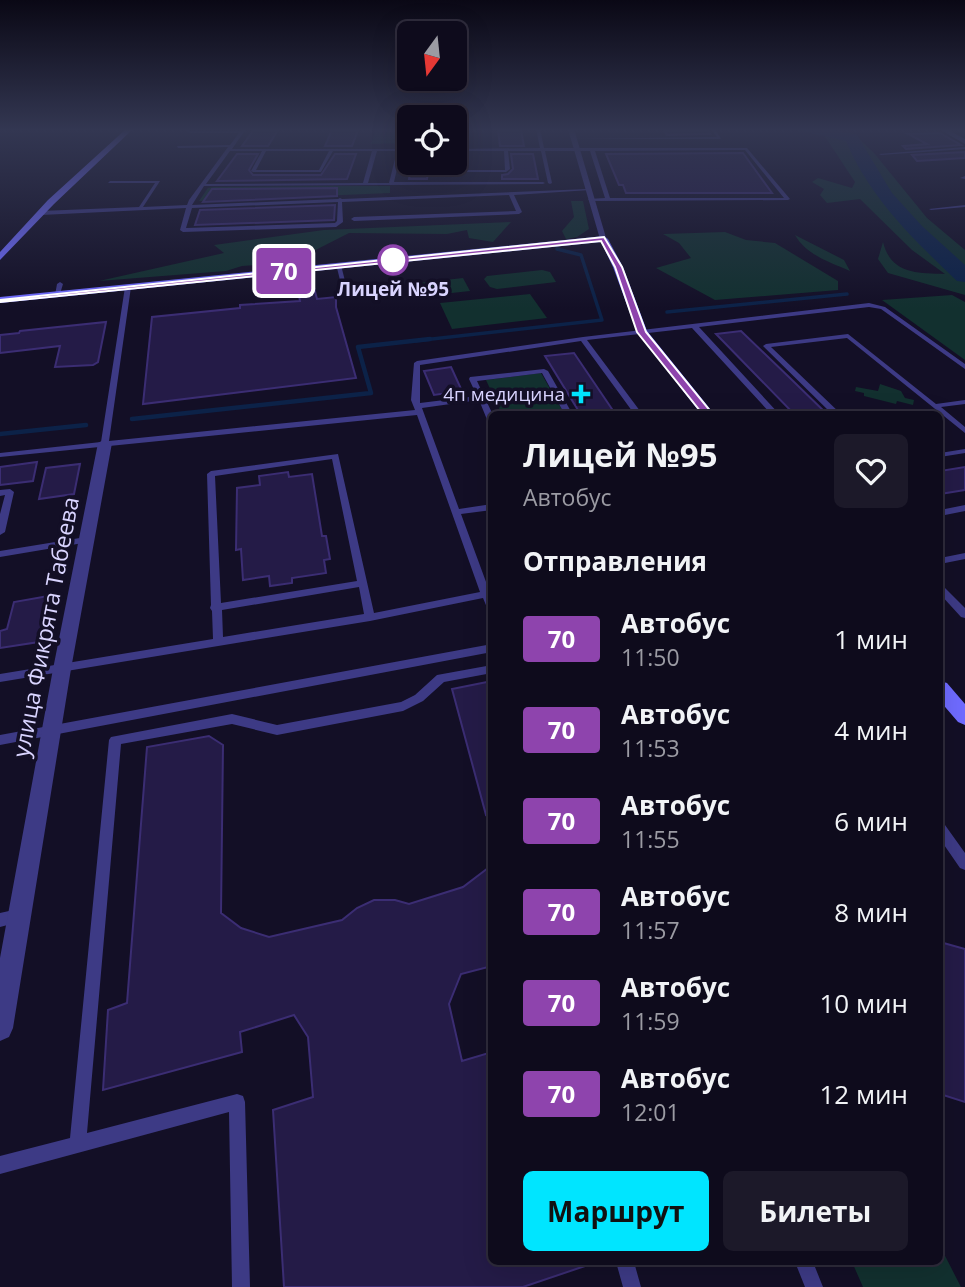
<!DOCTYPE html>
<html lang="ru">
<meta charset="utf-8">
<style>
:root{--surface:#0e0b1c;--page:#1c1929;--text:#f1f3f6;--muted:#9b9ba3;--line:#2e2b3b;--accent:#00e5ff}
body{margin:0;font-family:"Open Sans",sans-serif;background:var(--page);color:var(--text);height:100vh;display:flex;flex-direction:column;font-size:26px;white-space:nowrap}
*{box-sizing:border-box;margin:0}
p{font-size:23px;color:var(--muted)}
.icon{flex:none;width:38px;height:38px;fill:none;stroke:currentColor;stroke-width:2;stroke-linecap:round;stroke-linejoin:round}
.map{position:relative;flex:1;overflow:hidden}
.sheet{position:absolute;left:488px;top:411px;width:455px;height:854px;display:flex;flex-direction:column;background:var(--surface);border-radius:10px;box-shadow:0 7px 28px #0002,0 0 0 2px var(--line)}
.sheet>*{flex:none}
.badge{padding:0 14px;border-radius:5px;font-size:24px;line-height:46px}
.needle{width:46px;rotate:195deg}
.buttons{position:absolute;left:397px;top:21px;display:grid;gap:14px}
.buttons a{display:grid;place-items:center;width:70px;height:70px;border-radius:10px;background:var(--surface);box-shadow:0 7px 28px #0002,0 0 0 2px var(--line);font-size:35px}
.map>.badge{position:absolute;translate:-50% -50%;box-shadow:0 0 0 4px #fff}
h2{padding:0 35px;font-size:26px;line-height:63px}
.round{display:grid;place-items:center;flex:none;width:74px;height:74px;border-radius:10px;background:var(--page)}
.headline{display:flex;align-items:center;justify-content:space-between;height:119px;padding:0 35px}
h1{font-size:33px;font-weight:700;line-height:52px}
.cta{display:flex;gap:14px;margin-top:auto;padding:14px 35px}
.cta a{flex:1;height:80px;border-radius:10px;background:var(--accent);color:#111;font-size:28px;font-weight:700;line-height:80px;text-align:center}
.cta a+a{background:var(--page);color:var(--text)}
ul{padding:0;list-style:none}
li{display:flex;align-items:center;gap:21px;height:91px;padding:0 35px}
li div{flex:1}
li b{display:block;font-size:26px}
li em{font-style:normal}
li .badge{min-width:77px;font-weight:700;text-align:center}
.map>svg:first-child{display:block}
</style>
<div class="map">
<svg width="965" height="1287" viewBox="0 0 965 1287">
<rect width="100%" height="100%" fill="#130f26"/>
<path fill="#12302f" d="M376 129H408L405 143 371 144Z
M791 129H828L854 134 874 153 927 218 965 250V295L888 273 878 259 883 242C891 274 916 273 945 274L912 250 860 199 827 203 820 195 824 189 812 182 818 178 852 188 855 182 824 135Z
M336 186H390V193L199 201 208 188 214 187Z
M571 201H583L589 229 577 237 566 239 562 231 574 217Z
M511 222 493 242 469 238 467 230 447 234 349 233 292 262 242 266 226 271 99 281 224 253 214 245 324 230Z
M725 232 746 240 775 243 838 281V290L715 300 656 268 691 258 679 243 663 234Z
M795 235 844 260 850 271C830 262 806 255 795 235Z
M542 270 550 272 556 282 497 289 490 287 484 279 487 276Z
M463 278 470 291 415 297 410 284Z
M530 294 547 318 452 329 440 303Z
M952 295 965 302V360L882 300Z
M541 373 565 415H502L486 380Z
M880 384 901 391 905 398 914 400 913 405 897 401 896 404 864 396V393L855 391 856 387 878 391Z
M940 1246 961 1287H863L852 1262H940Z"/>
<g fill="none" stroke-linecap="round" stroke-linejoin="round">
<path stroke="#0c2248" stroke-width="3.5" d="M667 312 847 294
M414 341 602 320 581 255 557 249"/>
<path stroke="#0c2248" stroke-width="4.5" d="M132 419 371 393 358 347 430 339
M0 434 86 425"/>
<path fill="#0c2248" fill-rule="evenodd" d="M804 129H830L857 135 892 193 922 226 965 265V282L957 281C913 239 870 198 846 141L806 132Z"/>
</g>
<path fill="#241b47" stroke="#3b2d73" stroke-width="2" d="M663 129 707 130 710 134 667 135Z
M278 130 268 146H242L253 131Z
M332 130H358L352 146H325Z
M498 130H521L524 146H500Z
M940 133 961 145 906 149 903 146 927 144 908 134Z
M965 152V158L917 161 912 155Z
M743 153 772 193H626L623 185H619L606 154Z
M237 154H258L249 170 253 175H321L335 154H356L347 179 217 181Z
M511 154H533L538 179H502V175L508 174 513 169Z
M412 163H429L427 179H409Z
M337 188V196L203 202 212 189Z
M335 205 334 220 195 225 200 210Z
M313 284 317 299 336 297V307L356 378 143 404 152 317 240 308V305L300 301 297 285Z
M106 322 98 362 93 365 55 367 60 346 0 353V335L19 333 20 331Z
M741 331 791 379 828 415H795L716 334Z
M574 353 616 415H581L545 356Z
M451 367 462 391 434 395 424 371Z
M37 462 33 481 0 485V467Z
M80 464 74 494 39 499 46 468Z
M965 467V490L940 494V471Z
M288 472 289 477 312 474 322 536H326L330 559 324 560 326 573 292 578V583L270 586 269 576 243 580 241 549 236 550 237 488 260 485 259 476Z
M54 595 45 641 0 648V631L7 629 14 602Z
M492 681V814L486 815 452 689Z
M209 736 223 745 221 913 241 928 269 937 342 920 357 908 374 900H395L409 904 463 887 492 865V966L461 974 449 1004 462 1061 492 1052V1262H588V1265L523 1287H284L273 1110 313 1097 308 1037 294 1015 240 1032 242 1052 103 1090 108 1010 127 1003 147 747Z
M940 942 965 949V1102L940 1094Z"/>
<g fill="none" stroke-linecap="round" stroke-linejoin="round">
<path fill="#3d3a85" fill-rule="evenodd" d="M183 129H187L190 131H241L242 129H246L232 149H410V151H401L394 182H543L545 183 543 184 204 186 192 205 338 199 340 198 342 199 588 189 590 190 514 195 522 212 519 214 354 221 351 219 354 217 516 211 509 195 342 202 343 222 336 227 183 232 180 230 186 208 41 215 38 213 41 211 139 207 155 183H108L110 181H160L143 207 187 205 189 200 228 147 178 148 177 146 230 145 239 133H189ZM230 151H262L251 171 253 172H321L333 151H372L363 183 206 184ZM266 151H329L319 170H256ZM377 151H397L389 183H368ZM338 202 337 221 335 223 186 228 192 208Z
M536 129H540L544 148H747L790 199 788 200 590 201 588 199 605 198 590 151H545L552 183 550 184 548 183 541 151H508L510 169 506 172H442L436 170 437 163H441L440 169 442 170H505L504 151H455V149L540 148ZM745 150 784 198H610L595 151Z
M711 129H715L721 139H572L717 137Z
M965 147V149L881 155 879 154Z
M965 176V179L960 178Z
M965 205V207L931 210 929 209Z
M336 264 341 265 345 281 340 280Z
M60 282 63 284 60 294 55 295 57 284Z
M128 285 131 287 109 441 415 410 411 400 414 363 417 361 583 337 869 303 885 307 965 364V369L881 309 869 307 699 327 780 415H772L692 328 587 340 643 415H635L581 341 420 365V403L477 396 469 379 470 377 544 369 548 371 573 415H565L542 373 477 381 493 415 492 424 488 422 479 400 422 408 459 509 492 504V510L461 514 489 590H492V610H488L483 598 370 621 0 682V674L213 639 212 611 210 608 211 605 207 474 211 471 338 454 374 613 480 592 417 415 0 457V453L101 442 125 287ZM332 459 357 581 221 603 215 476ZM359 587 364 614 223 637 222 610Z
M848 334 936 404 965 400V404L941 407 965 427V433L847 338 771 347 842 415H833L763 346 766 344Z
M965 449V453L940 457V453Z
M10 489 14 492 5 532 0 535V514L5 495 0 496V490Z
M965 505V511L940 516V510Z
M86 537 89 538 91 540 89 542 0 557V551Z
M965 553V559L940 564V558Z
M940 585 943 586 965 608V618L961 617 940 594Z
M492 644V652L0 745V735Z
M492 665V673L444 682 423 701 403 711 277 735 232 724 121 744 87 1133 237 1094 243 1096 245 1102 250 1287H232L229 1112 0 1174V1156L70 1138 109 740 111 737 232 714 277 725 401 702 415 695 437 675Z
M940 823 945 825 965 853V870L960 868 940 839Z
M18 909 23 911 25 916 23 921 0 927V913Z
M616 1262H634L641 1287H623Z
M795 1262H813L823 1287H805Z"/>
<path fill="#3d3a85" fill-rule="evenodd" d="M568 129H574L607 241 600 239Z
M939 129H946L965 139V144Z
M105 439 112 443 71 669 13 1028 9 1037 0 1041V958L53 669 98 443Z"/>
<path fill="#6f6bff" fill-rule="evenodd" d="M126 129H133L54 204 0 260V252L48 200Z
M604 236 608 239 623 267 647 331 715 415H702L637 332 613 267 601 242 0 303V297Z
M940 681 947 683 965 704V725L958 722 940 701Z"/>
</g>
<linearGradient id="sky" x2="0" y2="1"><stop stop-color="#0a0815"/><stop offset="0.42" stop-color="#333752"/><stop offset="1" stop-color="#333752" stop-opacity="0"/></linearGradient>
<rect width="965" height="309" fill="url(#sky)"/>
<path fill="#8e44ad" stroke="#fff" stroke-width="2" d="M604 237 622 267 646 332 712 413V417H705L637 332 615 267 601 241 0 302V300Z"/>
<circle fill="#fff" stroke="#8e44ad" stroke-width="3.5" cx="393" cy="260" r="14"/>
<path fill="#00e5ff" stroke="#130f26" stroke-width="2.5" d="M577.5 383.5h7v7h7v7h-7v7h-7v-7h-7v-7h7z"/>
<g text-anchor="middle" stroke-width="7" stroke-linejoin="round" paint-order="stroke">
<g font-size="19" font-weight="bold" fill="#d9d4ff" stroke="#130f26">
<text x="393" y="296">Лицей №95</text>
</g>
<g font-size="19" fill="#d9d4ff" stroke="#130f26" text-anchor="end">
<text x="565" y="401">4п медицина</text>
</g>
<g font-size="23" fill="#d9d4ff" stroke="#130f26">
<text transform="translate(46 627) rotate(-79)" y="8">улица Фикрята Табеева</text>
</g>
</g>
</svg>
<div class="buttons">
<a><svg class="needle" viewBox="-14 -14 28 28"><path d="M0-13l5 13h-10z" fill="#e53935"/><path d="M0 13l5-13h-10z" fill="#9b9ba3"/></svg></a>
<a><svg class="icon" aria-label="locate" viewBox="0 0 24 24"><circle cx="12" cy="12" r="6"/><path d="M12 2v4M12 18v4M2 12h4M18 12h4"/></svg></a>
</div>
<b class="badge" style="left:284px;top:271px;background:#8e44ad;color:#fff">70</b>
<section class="sheet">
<div class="headline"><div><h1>Лицей №95</h1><p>Автобус</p></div><a class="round"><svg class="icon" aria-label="heart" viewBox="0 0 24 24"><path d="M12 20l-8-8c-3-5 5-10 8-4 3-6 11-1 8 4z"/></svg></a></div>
<h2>Отправления</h2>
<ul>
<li><span class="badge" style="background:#8e44ad;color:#fff">70</span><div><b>Автобус</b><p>11:50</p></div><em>1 мин</em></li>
<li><span class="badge" style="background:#8e44ad;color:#fff">70</span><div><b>Автобус</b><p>11:53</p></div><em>4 мин</em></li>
<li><span class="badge" style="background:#8e44ad;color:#fff">70</span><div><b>Автобус</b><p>11:55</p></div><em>6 мин</em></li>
<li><span class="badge" style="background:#8e44ad;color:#fff">70</span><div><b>Автобус</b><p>11:57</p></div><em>8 мин</em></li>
<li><span class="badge" style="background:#8e44ad;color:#fff">70</span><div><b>Автобус</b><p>11:59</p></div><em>10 мин</em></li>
<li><span class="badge" style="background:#8e44ad;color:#fff">70</span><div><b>Автобус</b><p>12:01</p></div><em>12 мин</em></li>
</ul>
<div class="cta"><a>Маршрут</a><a>Билеты</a></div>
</section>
</div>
